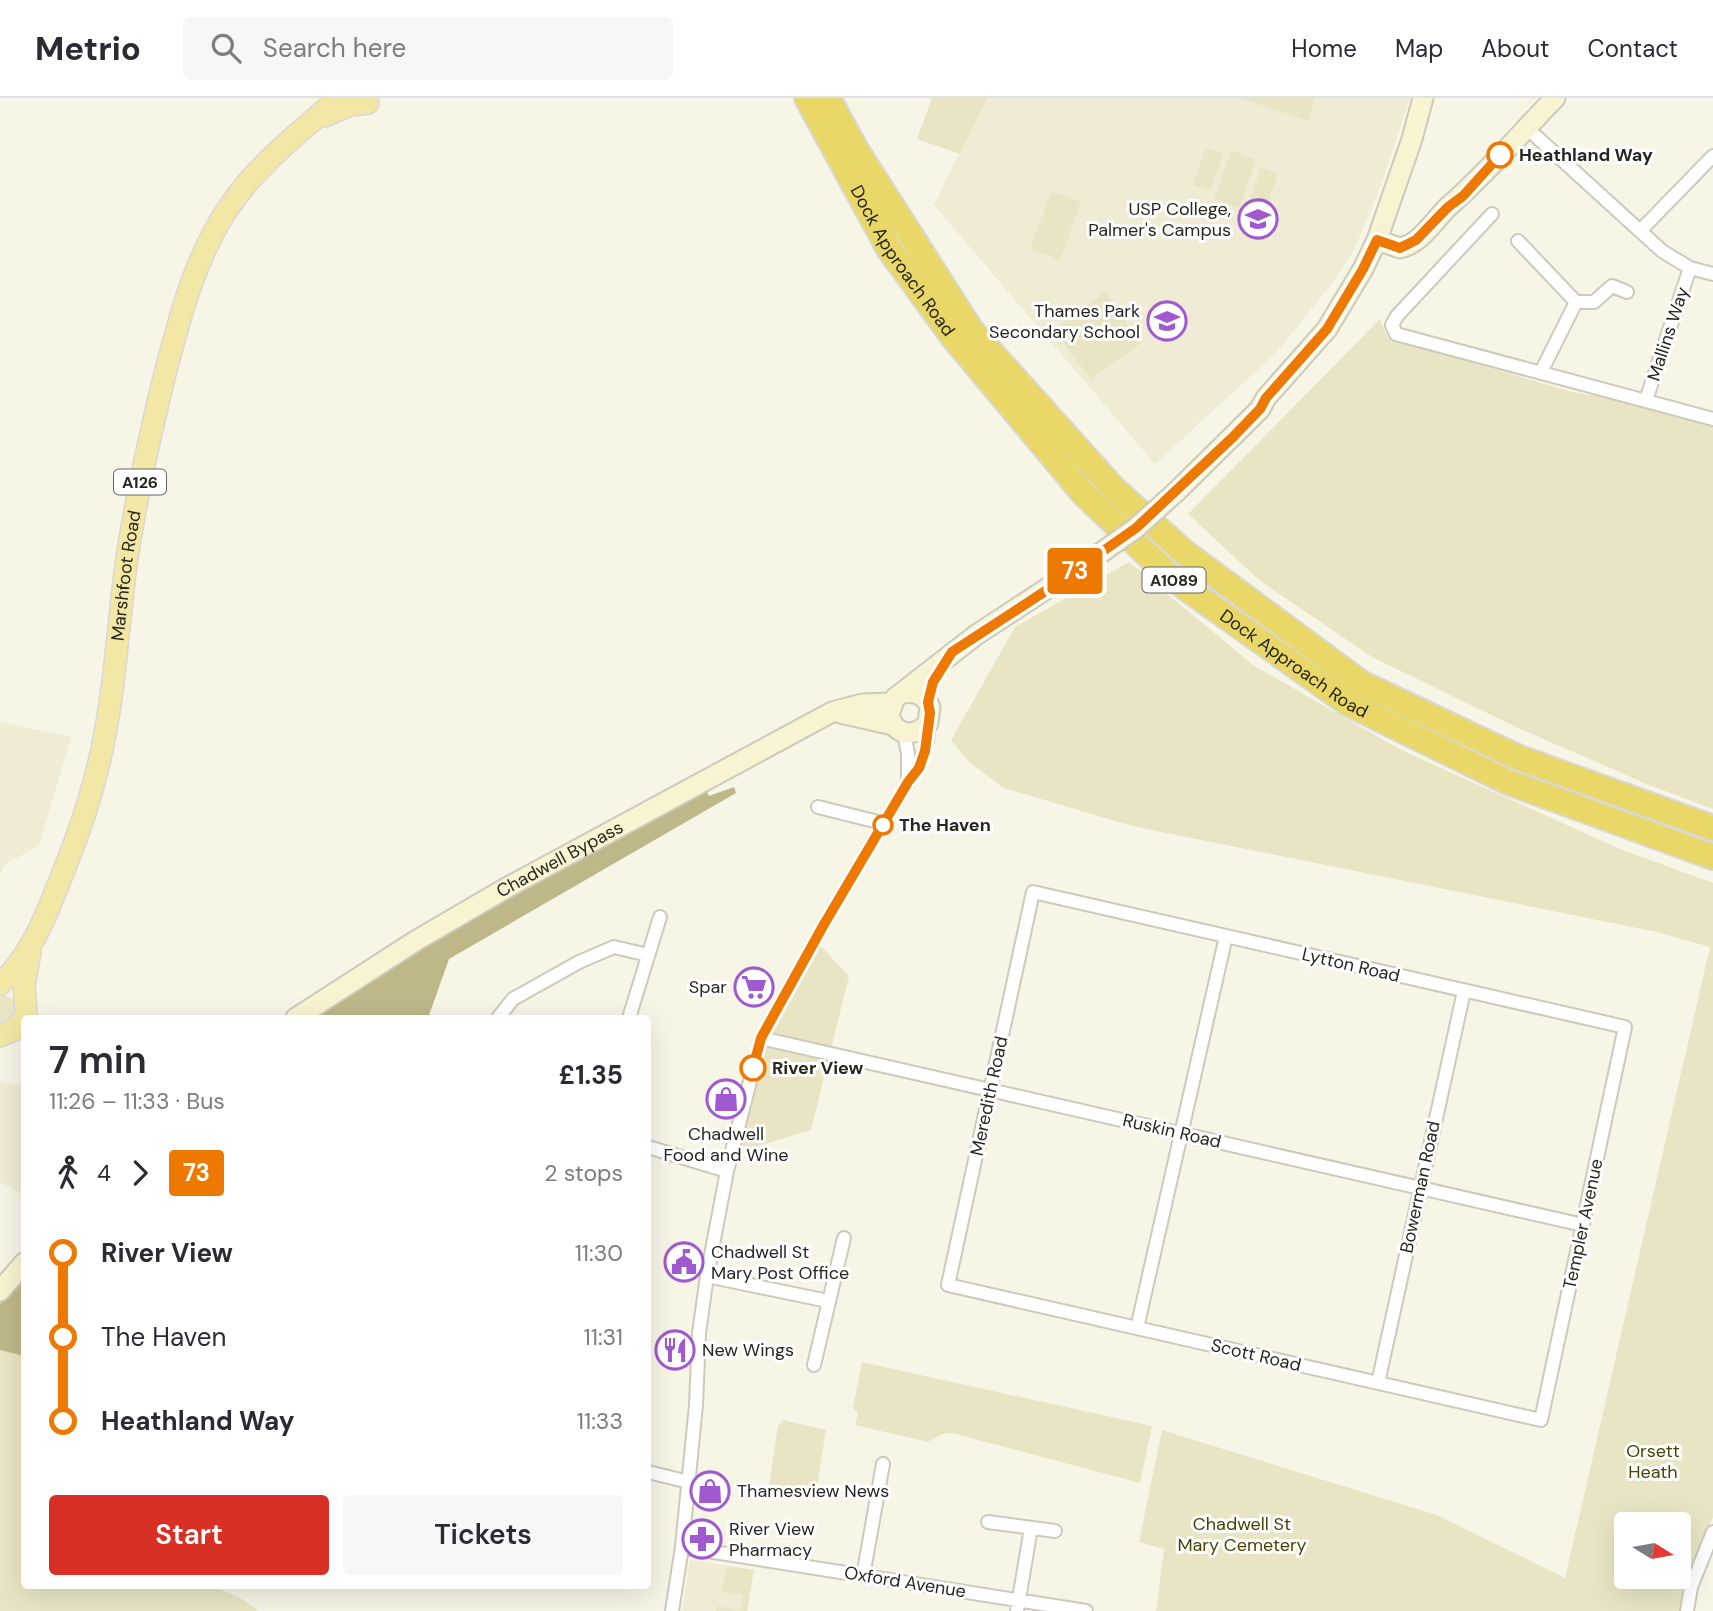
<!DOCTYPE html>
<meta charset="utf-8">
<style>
:root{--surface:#fff;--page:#f7f7f7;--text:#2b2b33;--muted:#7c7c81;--line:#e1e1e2;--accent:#d93025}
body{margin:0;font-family:"DM Sans",sans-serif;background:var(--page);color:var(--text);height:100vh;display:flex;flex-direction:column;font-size:26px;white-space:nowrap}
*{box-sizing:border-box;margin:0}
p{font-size:23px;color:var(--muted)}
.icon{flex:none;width:38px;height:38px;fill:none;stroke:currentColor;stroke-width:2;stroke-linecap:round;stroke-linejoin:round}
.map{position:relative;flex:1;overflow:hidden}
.details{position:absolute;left:21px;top:917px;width:630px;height:574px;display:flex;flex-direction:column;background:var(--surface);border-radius:7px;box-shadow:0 7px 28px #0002}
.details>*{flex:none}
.badge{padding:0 14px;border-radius:5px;font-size:24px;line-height:46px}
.needle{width:46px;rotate:101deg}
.fabs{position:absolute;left:1614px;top:1414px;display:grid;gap:14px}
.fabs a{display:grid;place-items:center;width:77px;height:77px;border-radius:7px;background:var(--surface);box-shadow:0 7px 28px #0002;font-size:35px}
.map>.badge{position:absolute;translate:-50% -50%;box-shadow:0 0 0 4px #fff}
.legs{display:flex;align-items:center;gap:10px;height:77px;padding:0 28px;font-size:23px}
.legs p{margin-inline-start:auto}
.headline{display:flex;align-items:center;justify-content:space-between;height:119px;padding:0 28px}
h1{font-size:38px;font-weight:600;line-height:52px}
.primary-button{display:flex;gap:14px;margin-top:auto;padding:14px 28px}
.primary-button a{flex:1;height:80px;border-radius:7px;background:var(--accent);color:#fff;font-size:28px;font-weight:600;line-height:80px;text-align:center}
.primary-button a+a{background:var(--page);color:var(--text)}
ul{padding:0 28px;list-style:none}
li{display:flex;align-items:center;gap:24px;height:84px;font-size:26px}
li i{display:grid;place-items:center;width:10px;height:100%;margin:0 9px;background:currentColor}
li i::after{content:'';width:18px;height:18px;margin:-9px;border:5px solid;border-radius:50%;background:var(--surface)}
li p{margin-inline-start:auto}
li:first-child i{background:linear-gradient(#0000 50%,currentColor 0)}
li:last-child i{background:linear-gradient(currentColor 50%,#0000 0)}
header{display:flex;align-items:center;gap:42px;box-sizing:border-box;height:98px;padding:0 35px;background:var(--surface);border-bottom:2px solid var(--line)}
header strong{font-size:33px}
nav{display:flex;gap:38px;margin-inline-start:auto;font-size:24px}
.search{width:490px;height:63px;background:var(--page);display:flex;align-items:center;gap:18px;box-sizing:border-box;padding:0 24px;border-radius:7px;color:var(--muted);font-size:26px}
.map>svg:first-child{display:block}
</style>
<header>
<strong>Metrio</strong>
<div class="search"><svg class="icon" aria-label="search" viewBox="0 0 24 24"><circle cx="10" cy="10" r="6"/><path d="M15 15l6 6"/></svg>Search here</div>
<nav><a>Home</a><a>Map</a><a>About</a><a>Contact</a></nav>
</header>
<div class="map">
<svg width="1713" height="1513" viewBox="0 0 1713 1513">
<rect width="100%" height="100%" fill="#f7f5e6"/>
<path fill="#efebd4" d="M987 0H1410L1380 90 1354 152 1333 184 1276 255 1155 366 934 107Z
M0 624 71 639 39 748 5 766 0 776Z
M0 983 24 988V1097L0 1084Z
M690 1462 754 1472 747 1513H682Z"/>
<path fill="#e9e5c4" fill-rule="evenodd" d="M932 0H987L960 56 917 41Z
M1240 0H1315L1308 23Z
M1206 50 1223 56 1210 93 1193 87Z
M1232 52 1256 62 1239 110 1214 101Z
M1261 69 1278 75 1265 113 1248 107Z
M1051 93 1081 104 1060 162 1030 151Z
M1105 194 1141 245 1091 281 1054 232Z
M1380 221 1388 240 1572 294 1635 305 1713 325V711L1649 687 1518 630 1372 559 1259 482 1188 416Z
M1129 464 1253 567 1401 652 1620 751 1713 785V1419L1685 1487 1683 1513H1156L1164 1451 1139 1444 1162 1332 1437 1417 1565 1480 1710 849 1657 834 1132 728 1004 690 970 665 951 642 1015 529ZM1626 1426H1678V1479H1626Z
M815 842 849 878 811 1032 732 1056 761 940Z
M4 896 16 904 18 913 5 926H0V897Z
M0 1252 24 1258V1488H214L242 1501 259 1513H0Z
M862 1264 1152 1328 1140 1385 952 1335 942 1336 928 1344 855 1327 858 1315 853 1310Z
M783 1322 826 1332 815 1402 768 1393 778 1328Z
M727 1468 754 1472 747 1513H716L717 1508 740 1512 743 1497 721 1493Z"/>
<path fill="#beb788" d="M734 689 736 695 449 861 428 920H309L419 849 512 797 707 694 709 698Z
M24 1179V1258L0 1252V1206Z"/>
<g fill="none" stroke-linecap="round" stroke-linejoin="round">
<g stroke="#cccabb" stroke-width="16">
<path id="street" d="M1528 31 1662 153 1690 170 1713 176
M1492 116 1397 218 1392 227 1396 236 1713 321
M1640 133 1713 58
M1518 143 1576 204H1594L1612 188 1627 194
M1541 274 1576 204
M1646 302 1690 170
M904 635 908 656V684
M818 709 874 723 883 728
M1033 794 1625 929 1541 1322 948 1187Z
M498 920 513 901 579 864 614 849 648 857
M629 920 660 819
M761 940 1583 1127
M648 1049 727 1073
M707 1178 828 1203
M1137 1230 1226 838
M814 1267 844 1140
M1378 1285 1464 893
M648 1374 689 1384
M988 1424 1055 1433
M682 1449 1086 1513
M863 1478 883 1366
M672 1513 682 1449 696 1307 699 1235 707 1178 727 1073 761 940 823 828 908 684C922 666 929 648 928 625
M1017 1513 1031 1430
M1687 1513 1691 1489 1713 1434"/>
</g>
<g stroke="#cccabb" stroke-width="23">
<g id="secondary">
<path d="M1377 142 1400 150C1421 146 1434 122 1449 108 1487 75 1520 36 1555 0"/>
<path d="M1176 394 1260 311 1266 300 1327 231 1363 171 1377 142 1412 41 1423 0"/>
<path d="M903 595C916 593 925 597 930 609L928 625C914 641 893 637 889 616L895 600 976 537 1095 459"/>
<path d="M840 615 893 627"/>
<path id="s1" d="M296 920 417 842 508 789 832 614 862 606 891 605"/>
<path d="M0 1193 24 1165"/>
</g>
</g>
<g stroke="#d8d8d7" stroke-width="24">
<g id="primary">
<path d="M325 18 350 7 368 5"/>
<path id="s2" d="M0 886C31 858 47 816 62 777 79 736 93 694 102 651 115 590 118 528 126 467 135 404 149 341 164 280 179 222 194 162 227 112 256 67 299 35 339 0"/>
<path d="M25 920 26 914 24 888 30 854"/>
<path d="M0 938 14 932 24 921"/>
</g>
</g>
<g stroke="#d8d8d7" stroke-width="28">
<g id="highway">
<path id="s3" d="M807 0 889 151 953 239 1084 396 1172 480 1349 606 1508 684 1713 759"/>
<path d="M828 0 855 50 971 232 1115 392 1184 454 1361 585 1517 659 1713 730"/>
</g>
</g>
<use href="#street" stroke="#fff" stroke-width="12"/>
<use href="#secondary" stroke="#f8f3d1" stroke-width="19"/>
<use href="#primary" stroke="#f2e7a4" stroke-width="21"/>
<use href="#highway" stroke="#e9d767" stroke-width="24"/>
<g stroke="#cccabb" stroke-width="23" stroke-linecap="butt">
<path id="secondary-bridge" d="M1095 459 1136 430 1176 394"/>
</g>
<use href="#secondary-bridge" stroke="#f8f3d1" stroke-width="19"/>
</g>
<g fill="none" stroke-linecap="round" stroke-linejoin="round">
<g stroke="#fff" stroke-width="16">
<path id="line-1" d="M753 970 761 940 823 828 908 684 919 670 925 653 930 615 928 604 933 584 952 554 1050 490 1136 430 1232 340 1260 311 1266 300 1327 231 1363 171 1377 142 1400 150 1416 142 1448 109 1463 98 1500 57"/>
</g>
<use href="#line-1" stroke="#ee7900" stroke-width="10"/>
</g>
<defs>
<g id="university-ring" transform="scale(2.0125)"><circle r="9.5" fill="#fff" stroke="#a059ce" stroke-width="1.5"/><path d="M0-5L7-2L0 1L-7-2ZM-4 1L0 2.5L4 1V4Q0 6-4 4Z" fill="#a059ce"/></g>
<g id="school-ring" transform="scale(2.0125)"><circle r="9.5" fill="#fff" stroke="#a059ce" stroke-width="1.5"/><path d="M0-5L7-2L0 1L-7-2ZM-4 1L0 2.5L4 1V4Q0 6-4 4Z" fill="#a059ce"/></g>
<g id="supermarket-ring" transform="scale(2.0125)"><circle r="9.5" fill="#fff" stroke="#a059ce" stroke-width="1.5"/><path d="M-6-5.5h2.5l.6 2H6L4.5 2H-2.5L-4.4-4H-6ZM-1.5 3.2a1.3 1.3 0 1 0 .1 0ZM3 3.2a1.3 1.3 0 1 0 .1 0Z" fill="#a059ce"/></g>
<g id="shop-ring" transform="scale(2.0125)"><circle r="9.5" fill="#fff" stroke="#a059ce" stroke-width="1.5"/><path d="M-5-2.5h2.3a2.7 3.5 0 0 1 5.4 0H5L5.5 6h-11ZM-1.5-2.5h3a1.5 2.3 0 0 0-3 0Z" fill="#a059ce"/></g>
<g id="civic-ring" transform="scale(2.0125)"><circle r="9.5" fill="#fff" stroke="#a059ce" stroke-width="1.5"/><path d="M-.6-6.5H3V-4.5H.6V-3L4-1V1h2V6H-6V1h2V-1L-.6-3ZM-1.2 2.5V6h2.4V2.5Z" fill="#a059ce"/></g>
<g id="restaurant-ring" transform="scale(2.0125)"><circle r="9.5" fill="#fff" stroke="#a059ce" stroke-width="1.5"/><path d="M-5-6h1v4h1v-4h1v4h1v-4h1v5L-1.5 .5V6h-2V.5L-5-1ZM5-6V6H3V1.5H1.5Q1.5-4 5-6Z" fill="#a059ce"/></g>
<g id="pharmacy-ring" transform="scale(2.0125)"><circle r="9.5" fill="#fff" stroke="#a059ce" stroke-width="1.5"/><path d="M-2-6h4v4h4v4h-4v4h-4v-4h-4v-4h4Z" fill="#a059ce"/></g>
</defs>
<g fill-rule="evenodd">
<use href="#university-ring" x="1258" y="121"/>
<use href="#school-ring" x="1167" y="223"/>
<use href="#supermarket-ring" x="754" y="889"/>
<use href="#shop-ring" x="726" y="1001"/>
<use href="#civic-ring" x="684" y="1164"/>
<use href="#restaurant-ring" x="675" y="1252"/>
<use href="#shop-ring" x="710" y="1393"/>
<use href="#pharmacy-ring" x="702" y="1441"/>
</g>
<g fill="#fff" stroke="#ee7900" stroke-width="3.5">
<circle cx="1500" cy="57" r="12"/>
<circle cx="883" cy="727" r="9"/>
<circle cx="753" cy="970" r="12"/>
</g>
<g text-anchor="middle" stroke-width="6" stroke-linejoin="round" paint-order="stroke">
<g fill="#fff" stroke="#686763" stroke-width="2">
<rect x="114" y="371.5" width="52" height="25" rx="5"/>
<rect x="1142.5" y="469.5" width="63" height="25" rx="5"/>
</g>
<g font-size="16" font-weight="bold" fill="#272620">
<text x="140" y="390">A126</text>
<text x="1174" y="488">A1089</text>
</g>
<g font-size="18" font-weight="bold" fill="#272620" stroke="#fff" text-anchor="start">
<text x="1519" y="63">Heathland Way</text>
<text x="899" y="733">The Haven</text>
<text x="772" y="976">River View</text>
</g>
<g font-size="18" fill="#272620" stroke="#fff" text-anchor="start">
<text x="1231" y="117" text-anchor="end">USP College,<tspan x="1231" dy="21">Palmer's Campus</tspan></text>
<text x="1140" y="219" text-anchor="end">Thames Park<tspan x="1140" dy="21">Secondary School</tspan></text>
<text x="727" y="895" text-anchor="end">Spar</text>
<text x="726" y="1042" text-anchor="middle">Chadwell<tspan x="726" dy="21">Food and Wine</tspan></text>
<text x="711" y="1160">Chadwell St<tspan x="711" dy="21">Mary Post Office</tspan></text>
<text x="702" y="1258">New Wings</text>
<text x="737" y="1399">Thamesview News</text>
<text x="729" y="1437">River View<tspan x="729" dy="21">Pharmacy</tspan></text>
</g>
<g font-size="18" fill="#272620" stroke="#fff">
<text dy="6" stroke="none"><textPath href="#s3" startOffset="189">Dock Approach Road</textPath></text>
<text transform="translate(1668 236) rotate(-72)" y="6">Mallins Way</text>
<text dy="6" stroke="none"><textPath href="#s2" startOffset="434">Marshfoot Road</textPath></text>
<text dy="6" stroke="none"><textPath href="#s3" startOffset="756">Dock Approach Road</textPath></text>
<text dy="6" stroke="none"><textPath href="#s1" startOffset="308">Chadwell Bypass</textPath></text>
<text transform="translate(1351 867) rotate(13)" y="6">Lytton Road</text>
<text transform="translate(989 998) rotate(-78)" y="6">Meredith Road</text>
<text transform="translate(1172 1033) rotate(13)" y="6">Ruskin Road</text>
<text transform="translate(1420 1089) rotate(-78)" y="6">Bowerman Road</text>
<text transform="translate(1583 1126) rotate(-78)" y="6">Templer Avenue</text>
<text transform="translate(1256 1257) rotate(13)" y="6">Scott Road</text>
<text transform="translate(905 1484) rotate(9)" y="6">Oxford Avenue</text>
</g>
<g font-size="18" fill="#4a4104" stroke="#fff">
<text x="1653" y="1359">Orsett<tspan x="1653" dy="21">Heath</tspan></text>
<text x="1242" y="1432">Chadwell St<tspan x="1242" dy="21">Mary Cemetery</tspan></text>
</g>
</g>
</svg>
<div class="fabs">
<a><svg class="needle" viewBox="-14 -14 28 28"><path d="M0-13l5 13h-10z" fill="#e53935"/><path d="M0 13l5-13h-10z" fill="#7c7c81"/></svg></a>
</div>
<b class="badge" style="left:1075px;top:473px;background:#ee7900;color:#fff">73</b>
<section class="details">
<div class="headline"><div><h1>7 min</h1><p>11:26 – 11:33 · Bus</p></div><b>£1.35</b></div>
<div class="legs"><svg class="icon" aria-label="walk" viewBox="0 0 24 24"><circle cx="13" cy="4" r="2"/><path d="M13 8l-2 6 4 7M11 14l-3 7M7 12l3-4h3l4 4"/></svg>4<svg class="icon" aria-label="forward" viewBox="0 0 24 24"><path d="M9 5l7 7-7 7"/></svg><b class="badge" style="background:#ee7900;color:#fff">73</b><p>2 stops</p></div>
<ul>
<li><i style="color:#ee7900"></i><b>River View</b><p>11:30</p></li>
<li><i style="color:#ee7900"></i><span>The Haven</span><p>11:31</p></li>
<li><i style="color:#ee7900"></i><b>Heathland Way</b><p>11:33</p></li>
</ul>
<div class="primary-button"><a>Start</a><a>Tickets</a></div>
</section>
</div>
